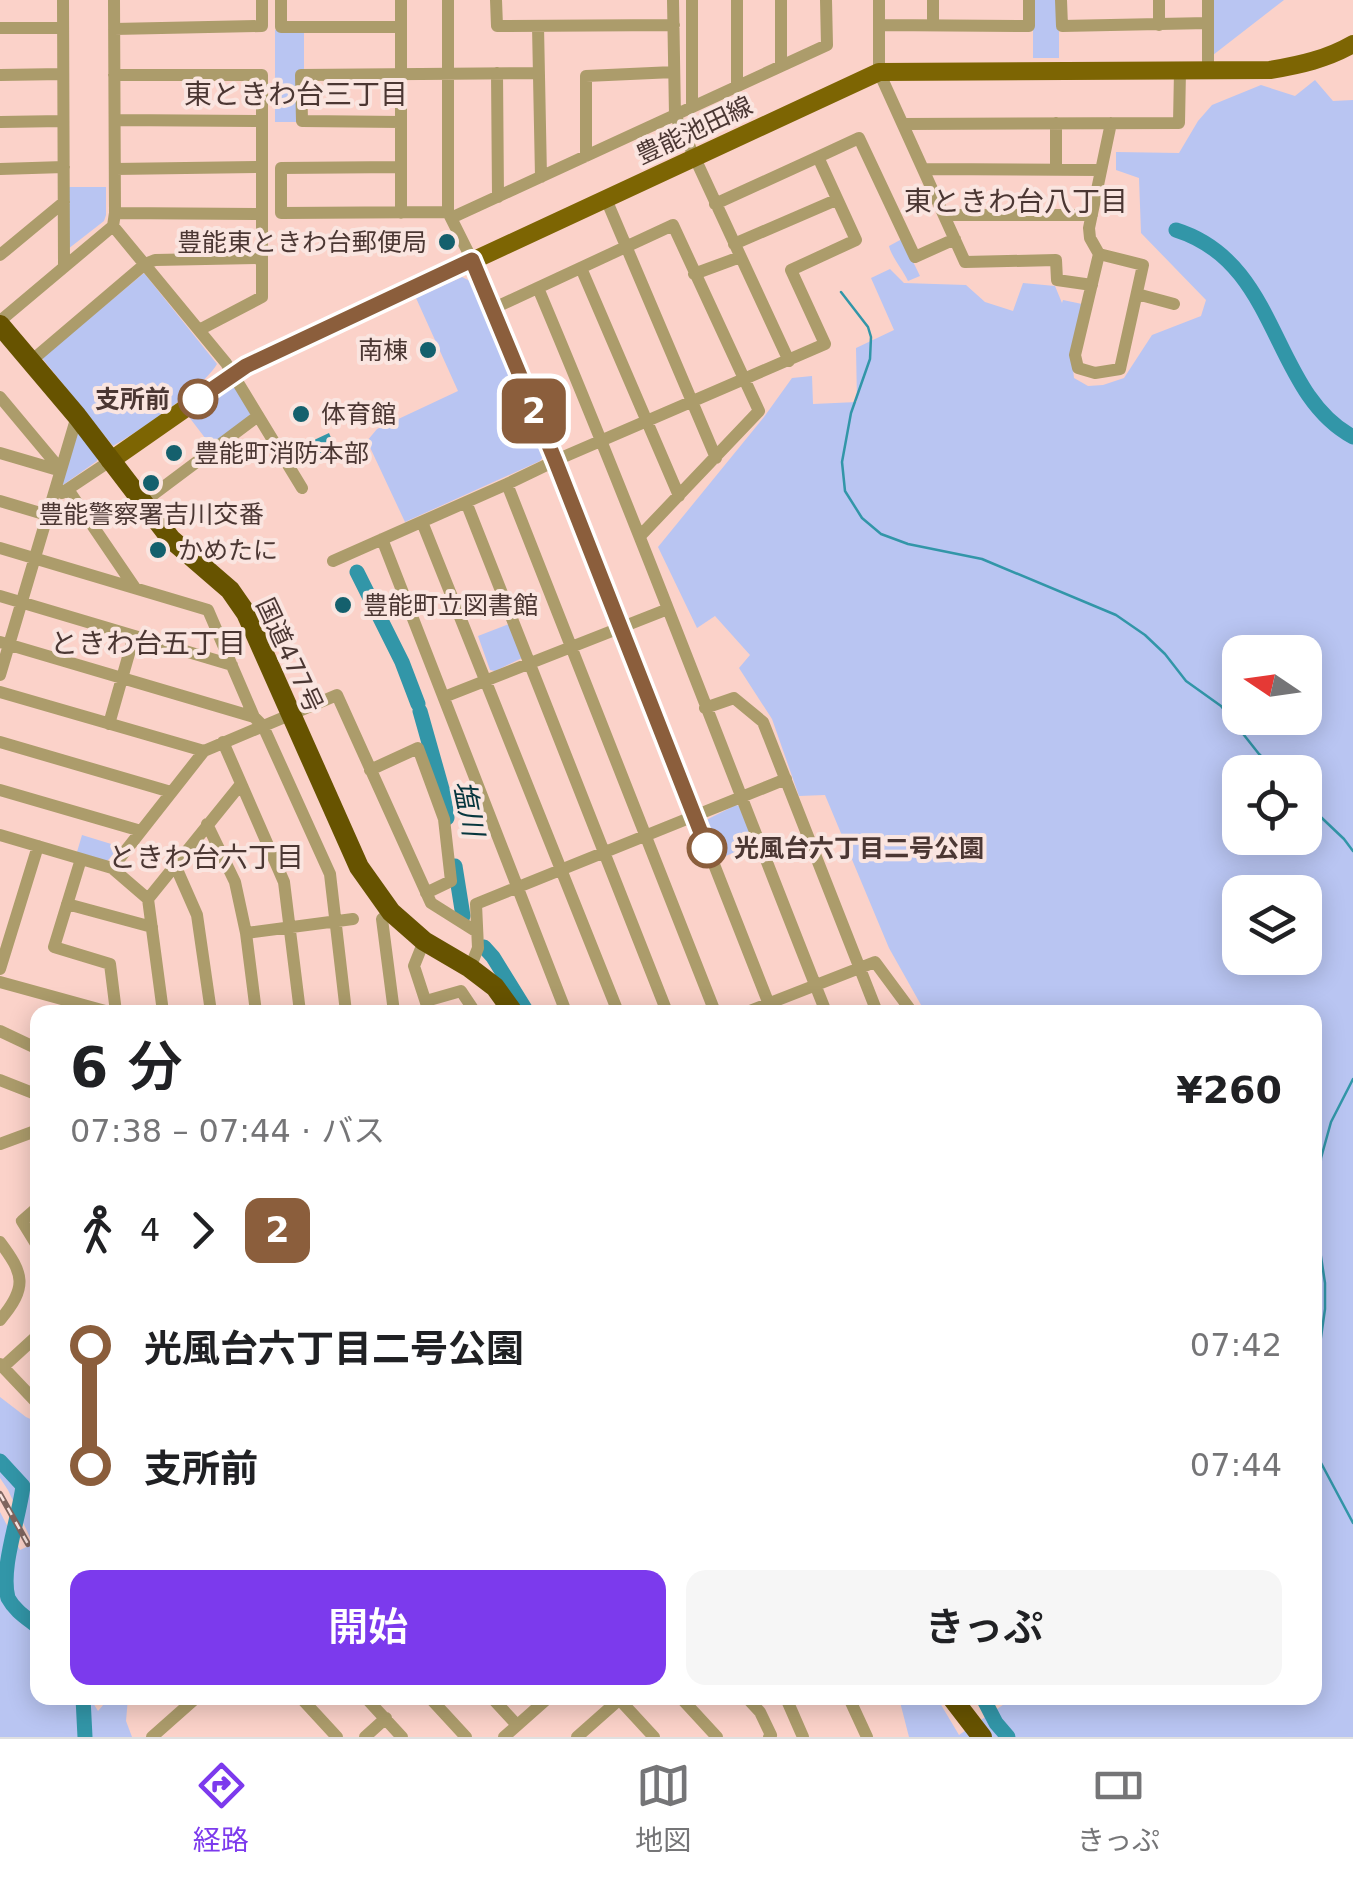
<!DOCTYPE html>
<html lang="ja">
<meta charset="utf-8">
<style>
:root{--surface:#fff;--page:#f6f6f6;--text:#202124;--muted:#757577;--line:#e0e0e0;--accent:#7c3aed}
body{margin:0;font-family:"DejaVu Sans","Noto Sans JP",sans-serif;background:var(--page);color:var(--text);height:100vh;display:flex;flex-direction:column;font-size:38px;white-space:nowrap}
*{box-sizing:border-box;margin:0}
p{font-size:32px;color:var(--muted)}
.icon{flex:none;width:55px;height:55px;fill:none;stroke:currentColor;stroke-width:2;stroke-linecap:round;stroke-linejoin:round}
.map{position:relative;flex:1;overflow:hidden}
.drawer{position:absolute;left:30px;top:1005px;width:1292px;height:700px;display:flex;flex-direction:column;background:var(--surface);border-radius:20px;box-shadow:0 5px 25px #0003}
.drawer>*{flex:none}
.badge{padding:0 20px;border-radius:15px;font-size:35px;line-height:65px}
.needle{width:65px;rotate:283deg}
.tools{position:absolute;left:1222px;top:635px;display:grid;gap:20px}
.tools a{display:grid;place-items:center;width:100px;height:100px;border-radius:20px;background:var(--surface);box-shadow:0 5px 25px #0003;font-size:50px}
.map>.badge{position:absolute;translate:-50% -50%;box-shadow:0 0 0 5px #fff}
.legs{display:flex;align-items:center;gap:15px;height:110px;padding:0 40px;font-size:32px}
.legs p{margin-inline-start:auto}
.headline{display:flex;align-items:center;justify-content:space-between;height:170px;padding:0 40px}
h1{font-size:55px;font-weight:600;line-height:75px}
.action{display:flex;gap:20px;margin-top:auto;padding:20px 40px}
.action a{flex:1;height:115px;border-radius:20px;background:var(--accent);color:#fff;font-size:40px;font-weight:600;line-height:115px;text-align:center}
.action a+a{background:var(--page);color:var(--text)}
ul{padding:0 40px;list-style:none}
li{display:flex;align-items:center;gap:35px;height:120px;font-size:38px}
li i{display:grid;place-items:center;width:15px;height:100%;margin:0 12px;background:currentColor}
li i::after{content:'';width:25px;height:25px;margin:-12px;border:8px solid;border-radius:50%;background:var(--surface)}
li p{margin-inline-start:auto}
li:first-child i{background:linear-gradient(#0000 50%,currentColor 0)}
li:last-child i{background:linear-gradient(currentColor 50%,#0000 0)}
.menu{display:flex;justify-content:space-around;align-items:center;height:140px;border-top:2px solid var(--line);background:var(--surface);font-size:28px;color:var(--muted)}
.menu a{display:grid;justify-items:center;gap:5px}
.menu .current{color:var(--accent)}
.map>svg:first-child{display:block}
</style>
<div class="map">
<svg width="1353" height="1737" viewBox="0 0 1353 1737">
<rect width="100%" height="100%" fill="#fbd2c9"/>
<path fill="#b9c5f2" fill-rule="evenodd" d="M1033 0H1059V58H1033Z
M1213 0H1284L1213 55Z
M275 30H304V71L298 122H275Z
M1315 80 1333 101 1353 100V1737H909L899 1698H937L959 1735 1013 1698H1315V1012H925L889 948 825 795 799 796 772 719 739 668 750 655 715 616 697 628 658 547 764 417 792 378 812 376 813 404 857 402 856 348 894 330 871 278 890 269 904 283 966 285 985 302 1013 311 1023 283 1055 286 1062 303 1063 300 1082 304 1071 351 1074 378 1088 386 1103 385 1124 378 1152 335 1201 316 1206 300 1141 233 1139 178 1116 170V152L1179 153 1198 121 1212 105 1261 85 1295 96ZM1240 652H1305V718H1240ZM1240 772H1305V838H1240ZM1240 892H1305V958H1240Z
M69 187H106V215L104 221 68 249Z
M902 239 920 276 908 281C903 270 891 256 889 246Z
M144 273 217 364C204 387 138 432 113 446L42 358Z
M462 277 470 281 543 457 540 461 405 522 367 441 377 429 458 391 416 298Z
M229 386 236 387 251 414 212 447 189 417 201 412Z
M77 432 98 457 97 461 63 485 60 481Z
M509 624 522 658 495 671 490 670 478 636Z
M736 805 739 806 754 844 721 858 706 820Z
M82 835 121 847 107 861 77 852Z
M0 1397 26 1417 37 1422 38 1698H90L98 1711 109 1698H128L126 1721 132 1737H0V1512L20 1550 33 1544 8 1490 0 1478Z"/>
<path fill="#3296a8" d="M329 433 336 449 307 463 299 447Z"/>
<g fill="none" stroke-linecap="round" stroke-linejoin="round">
<path stroke="#3296a8" stroke-width="2.5" d="M841 292 868 327 871 337 870 359 851 413 842 462 845 491 862 518 881 534 908 544 982 559 1116 615 1145 635 1165 654 1186 681 1221 706 1259 754 1277 772
M1305 802 1344 839 1353 851
M1315 1379 1325 1309V1283L1316 1224 1321 1158 1331 1122 1353 1079
M1315 1439 1320 1461 1353 1523"/>
<path stroke="#3296a8" stroke-width="15" d="M1176 230C1281 263 1270 392 1353 437
M357 572 402 662 418 704
M420 711 444 796 447 818
M455 866 463 916
M484 947 493 957 527 1012
M0 1461 23 1486C19 1519 0 1568 8 1598 15 1611 27 1618 38 1627
M83 1698 85 1737
M983 1698 996 1723 1008 1737"/>
<path stroke="#ac9c6b" stroke-width="12" d="M63 0 64 267
M281 0V27H401
M401 0V213
M448 0V212L472 260 555 460 772 1012
M496 0 497 26 674 25
M673 0 675 115 789 361
M781 0V66
M879 0V72L965 262 1056 260 1057 280 1092 285
M1061 0 1062 26 1208 23
M1159 0V25
M879 25 1029 26V0
M933 25V0
M538 26 541 177
M0 28H63
M114 29 262 26V0
M1208 71V0
M497 73 498 197
M0 75 63 74
M114 75H262V297L199 330
M737 86V0
M692 107V0
M115 120 262 121
M0 122 63 121
M401 122 302 121 301 75 539 73
M903 124 1179 123 1180 71
M586 156V76L674 72
M401 167 281 168V213L448 212
M0 169 64 167
M115 169 262 167
M924 169 1101 170
M1056 169V123
M606 199 716 458
M715 204 818 157
M115 213 262 214
M945 215H1092
M451 218 827 45 826 0
M113 226 226 363 302 488
M734 244 836 200
M1099 254 1075 355 1078 368 1095 373 1120 369 1143 265 1099 254 1090 238 1089 228 1111 123
M0 255 64 202
M581 268 679 496
M694 274 740 257
M538 288C639 527 730 771 826 1012
M1137 294 1174 304
M492 309 673 225 759 411 640 536
M0 321 113 226 115 213 114 0
M31 361 145 264 155 260 262 258
M0 397 61 470
M0 453 58 470
M507 484 715 1012
M69 491 135 588
M62 493 110 461
M0 501 47 515
M466 502 667 1012
M142 503 258 416
M422 522 618 1012
M382 539 566 1012
M0 548 208 610 254 717 263 726 330 874 346 1012
M333 561 507 484 561 458 825 344 791 270 856 240 818 157 859 138 915 257 955 239
M0 596 232 665
M0 642 254 717
M0 675 77 416
M0 692 204 751
M444 697 668 609
M705 708 734 698 763 722 877 1012
M109 724 134 636
M0 742 171 792
M223 742 284 882 300 1012
M370 770 418 748 444 819 451 881 426 893
M0 790 141 831
M207 824 235 882 246 933
M0 835 112 868 148 899 163 1012
M81 859 54 947 110 964 116 1012
M175 865 197 915 211 1012
M112 868 204 751 337 695 431 903 477 932
M148 899 241 784
M67 904 152 927
M391 912 382 919 394 1012
M424 941 414 966 429 1012
M470 968 478 948 476 904 786 779
M0 969 38 846
M0 982 109 1012
M426 1001 461 991 475 1012
M256 1012 246 933 353 919
M747 1012 875 962 912 1012
M0 1031 38 1049
M0 1080 38 1095
M0 1144 38 1130
M38 1207 22 1221 38 1247
M0 1242C24 1274 28 1287 0 1320
M0 1364 38 1404
M3 1367 38 1335
M301 1698 337 1737
M366 1698 402 1737
M430 1698 466 1737
M492 1698 517 1725
M618 1698 654 1737
M681 1698 717 1737
M747 1698 760 1712 771 1735 769 1737
M786 1698 803 1737
M849 1698 867 1737
M152 1737 196 1698
M365 1737 386 1718
M504 1737 548 1698
M577 1737 621 1698"/>
<path stroke="#7d6503" stroke-width="18" d="M110 461 246 366 879 72 1270 70C1300 65 1327 59 1353 44"/>
<path stroke="#675300" stroke-width="20" d="M0 325 77 416 171 539 230 590 246 613 359 867 391 912 424 941 470 968 495 987 513 1012
M952 1698 982 1737"/>
<g stroke="#7f655f" stroke-width="6">
<path id="rail" d="M0 1494 28 1544"/>
</g>
<use href="#rail" stroke="#fae5e0" stroke-width="2.5" stroke-dasharray="8" stroke-linecap="butt"/>
</g>
<g fill="none" stroke-linecap="round" stroke-linejoin="round">
<g stroke="#fff" stroke-width="22">
<path id="line-1" d="M198 399 246 366 472 260 555 460 707 848"/>
</g>
<use href="#line-1" stroke="#8b5e3c" stroke-width="15"/>
</g>
<g fill="#14606d" stroke="#fae5e0" stroke-width="4">
<circle cx="447" cy="242" r="10"/>
<circle cx="428" cy="350" r="10"/>
<circle cx="301" cy="414" r="10"/>
<circle cx="174" cy="453" r="10"/>
<circle cx="151" cy="483" r="10"/>
<circle cx="158" cy="550" r="10"/>
<circle cx="343" cy="605" r="10"/>
</g>
<g fill="#fff" stroke="#8b5e3c" stroke-width="5">
<circle cx="198" cy="399" r="18"/>
<circle cx="707" cy="848" r="18"/>
</g>
<g text-anchor="middle" stroke-width="8" stroke-linejoin="round" paint-order="stroke">
<g font-size="25" fill="#4b3733" stroke="#fae5e0">
<text transform="translate(694 130) rotate(-25)" y="9">豊能池田線</text>
<text transform="translate(290 655) rotate(65)" y="9">国道477号</text>
</g>
<g font-size="25" fill="#4b3733" stroke="#fae5e0" text-anchor="start">
<text x="427" y="251" text-anchor="end">豊能東ときわ台郵便局</text>
<text x="408" y="359" text-anchor="end">南棟</text>
<text x="321" y="423">体育館</text>
<text x="194" y="462">豊能町消防本部</text>
<text x="151" y="523" text-anchor="middle">豊能警察署吉川交番</text>
<text x="178" y="559">かめたに</text>
<text x="363" y="614">豊能町立図書館</text>
</g>
<g font-size="25" font-weight="bold" fill="#4b3733" stroke="#fae5e0" text-anchor="end">
<text x="170" y="408">支所前</text>
<text x="734" y="857" text-anchor="start">光風台六丁目二号公園</text>
</g>
<g font-size="28" fill="#4b3733" stroke="#fae5e0">
<text x="296" y="104">東ときわ台三丁目</text>
<text x="1016" y="211">東ときわ台八丁目</text>
<text x="148" y="653">ときわ台五丁目</text>
<text x="206" y="867">ときわ台六丁目</text>
</g>
<g font-size="28" font-style="italic" fill="#06363e" stroke="#fae5e0">
<text transform="translate(469 808) rotate(79)" y="10">塩川</text>
</g>
</g>
</svg>
<div class="tools">
<a><svg class="needle" viewBox="-14 -14 28 28"><path d="M0-13l5 13h-10z" fill="#e53935"/><path d="M0 13l5-13h-10z" fill="#757577"/></svg></a>
<a><svg class="icon" aria-label="locate" viewBox="0 0 24 24"><circle cx="12" cy="12" r="6"/><path d="M12 2v4M12 18v4M2 12h4M18 12h4"/></svg></a>
<a><svg class="icon" aria-label="layers" viewBox="0 0 24 24"><path d="M12 4l9 5-9 5-9-5zM3 14l9 5 9-5"/></svg></a>
</div>
<b class="badge" style="left:534px;top:411px;background:#8b5e3c;color:#fff">2</b>
<section class="drawer">
<div class="headline"><div><h1>6 分</h1><p>07:38 – 07:44 · バス</p></div><b>¥260</b></div>
<div class="legs"><svg class="icon" aria-label="walk" viewBox="0 0 24 24"><circle cx="13" cy="4" r="2"/><path d="M13 8l-2 6 4 7M11 14l-3 7M7 12l3-4h3l4 4"/></svg>4<svg class="icon" aria-label="forward" viewBox="0 0 24 24"><path d="M9 5l7 7-7 7"/></svg><b class="badge" style="background:#8b5e3c;color:#fff">2</b></div>
<ul>
<li><i style="color:#8b5e3c"></i><b>光風台六丁目二号公園</b><p>07:42</p></li>
<li><i style="color:#8b5e3c"></i><b>支所前</b><p>07:44</p></li>
</ul>
<div class="action"><a>開始</a><a>きっぷ</a></div>
</section>
</div>
<nav class="menu">
<a class="current"><svg class="icon" aria-label="directions" viewBox="0 0 24 24"><path d="M12 3l9 9-9 9-9-9zM9 14v-3h6M13 9l2 2-2 2"/></svg>経路</a>
<a><svg class="icon" aria-label="map" viewBox="0 0 24 24"><path d="M3 6l6-2 6 2 6-2v14l-6 2-6-2-6 2zM9 4v14M15 6v14"/></svg>地図</a>
<a><svg class="icon" aria-label="tickets" viewBox="0 0 24 24"><path d="M3 7h18v10H3zM15 7v10"/></svg>きっぷ</a>
</nav>
